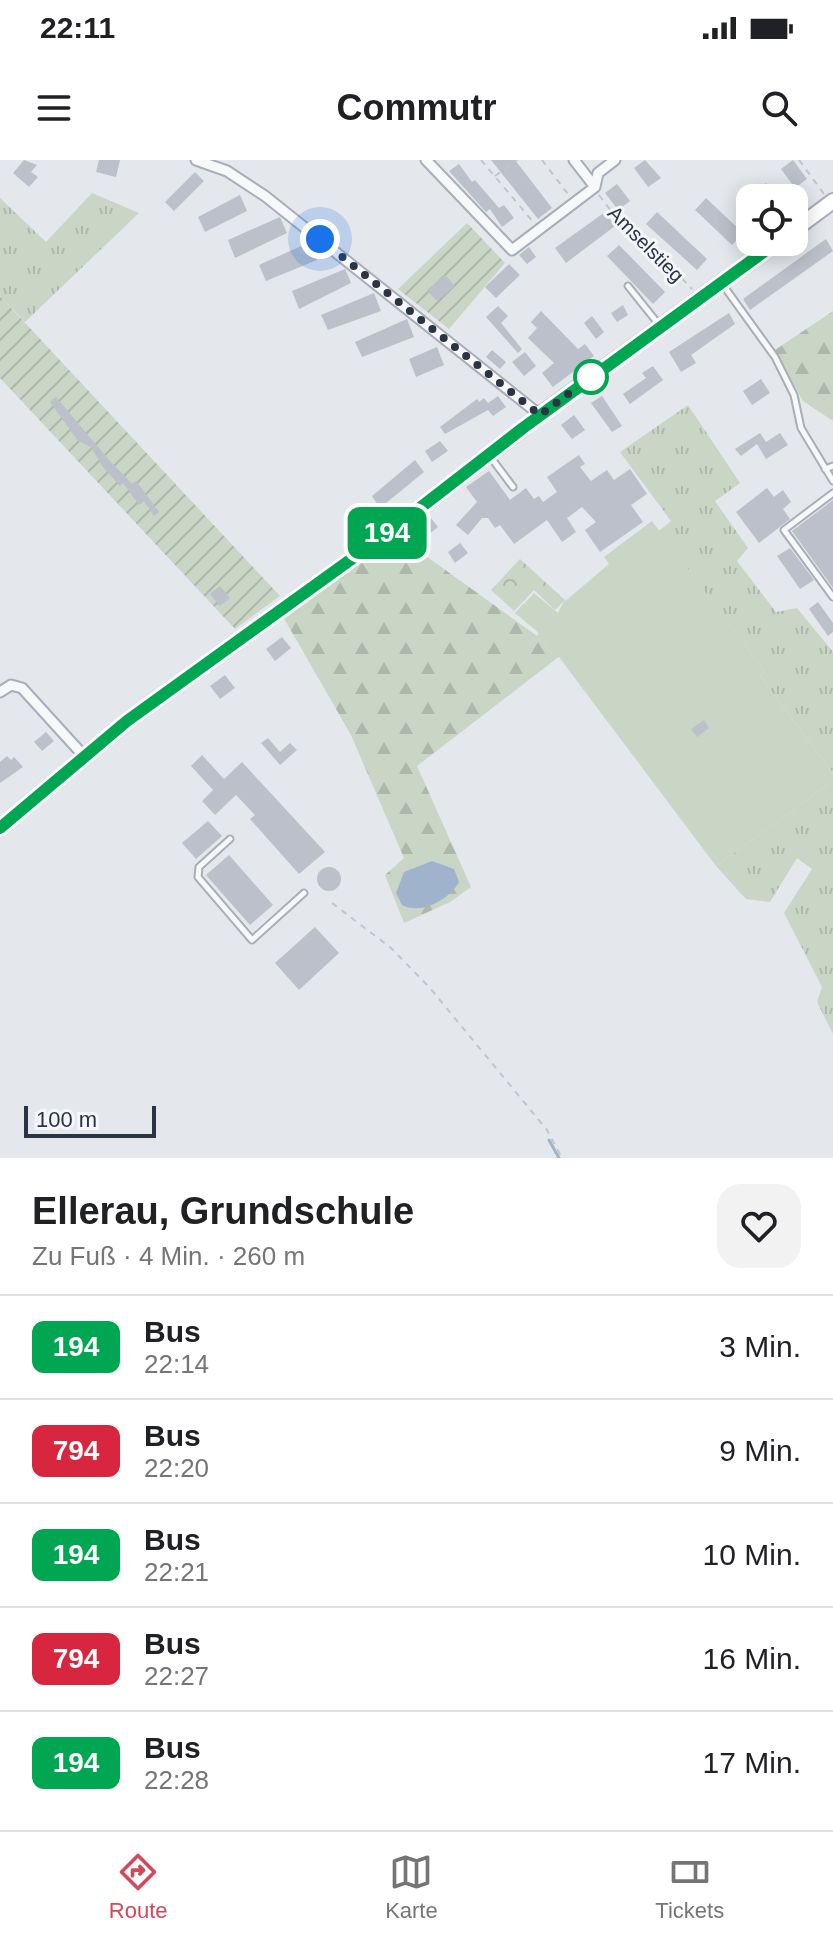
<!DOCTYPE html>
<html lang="de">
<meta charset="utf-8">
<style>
:root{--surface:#fff;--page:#f2f2f2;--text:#202124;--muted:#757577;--line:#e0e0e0;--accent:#d1495b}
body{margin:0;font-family:Helvetica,sans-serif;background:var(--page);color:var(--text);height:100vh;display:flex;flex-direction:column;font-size:30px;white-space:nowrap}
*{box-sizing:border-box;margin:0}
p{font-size:26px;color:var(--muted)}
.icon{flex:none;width:44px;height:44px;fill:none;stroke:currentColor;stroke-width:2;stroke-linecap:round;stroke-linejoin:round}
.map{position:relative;height:998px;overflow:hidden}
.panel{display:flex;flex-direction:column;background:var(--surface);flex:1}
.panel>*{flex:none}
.badge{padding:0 16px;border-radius:12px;font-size:28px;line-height:52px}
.fabs{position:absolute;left:736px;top:24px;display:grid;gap:16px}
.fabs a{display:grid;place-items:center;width:72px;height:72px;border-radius:16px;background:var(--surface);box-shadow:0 4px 20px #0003;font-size:40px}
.scale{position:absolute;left:24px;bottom:20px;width:132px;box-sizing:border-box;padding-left:8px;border:4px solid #2b3445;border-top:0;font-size:22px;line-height:28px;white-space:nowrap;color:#2b3445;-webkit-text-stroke:6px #f4f6f9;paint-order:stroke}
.you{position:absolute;width:40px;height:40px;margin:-20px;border:6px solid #fff;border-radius:50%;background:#1a73e8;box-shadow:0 0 0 12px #1a73e833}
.map>.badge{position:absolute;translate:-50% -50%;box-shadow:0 0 0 4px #fff}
.round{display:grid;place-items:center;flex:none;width:84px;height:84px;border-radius:24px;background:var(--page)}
.headline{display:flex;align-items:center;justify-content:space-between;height:136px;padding:0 32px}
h1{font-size:38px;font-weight:700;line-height:60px}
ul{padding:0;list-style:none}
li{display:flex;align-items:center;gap:24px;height:104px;padding:0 32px;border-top:2px solid var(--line)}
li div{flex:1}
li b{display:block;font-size:30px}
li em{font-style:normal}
li .badge{min-width:88px;font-weight:700;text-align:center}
.status{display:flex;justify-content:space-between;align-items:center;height:56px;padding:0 40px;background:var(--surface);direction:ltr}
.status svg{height:22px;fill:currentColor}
header{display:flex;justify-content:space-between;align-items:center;height:104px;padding:0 32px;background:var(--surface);font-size:36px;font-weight:700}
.dock{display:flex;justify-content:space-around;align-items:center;height:112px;border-top:2px solid var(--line);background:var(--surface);font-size:22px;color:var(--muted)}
.dock a{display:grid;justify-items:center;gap:4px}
.dock .current{color:var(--accent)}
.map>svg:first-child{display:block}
</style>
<div class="status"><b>22:11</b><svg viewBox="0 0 49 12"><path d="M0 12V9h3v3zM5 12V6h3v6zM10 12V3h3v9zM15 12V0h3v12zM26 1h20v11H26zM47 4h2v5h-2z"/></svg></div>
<header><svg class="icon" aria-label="menu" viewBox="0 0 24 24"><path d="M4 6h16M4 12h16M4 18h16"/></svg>Commutr<svg class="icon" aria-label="search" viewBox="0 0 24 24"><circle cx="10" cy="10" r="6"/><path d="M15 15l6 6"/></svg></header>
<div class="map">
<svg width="833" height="998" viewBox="0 0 833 998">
<defs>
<pattern id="grass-tufts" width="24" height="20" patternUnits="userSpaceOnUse" patternTransform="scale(2)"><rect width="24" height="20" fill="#c9d6c5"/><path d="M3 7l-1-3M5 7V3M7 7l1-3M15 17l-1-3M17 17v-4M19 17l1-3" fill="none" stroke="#adb8ab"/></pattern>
<pattern id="forest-firs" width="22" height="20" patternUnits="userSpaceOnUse" patternTransform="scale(2)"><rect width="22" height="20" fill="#c9d6c5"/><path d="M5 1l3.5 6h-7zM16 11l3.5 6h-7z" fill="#adb8ab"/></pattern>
<pattern id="park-crowns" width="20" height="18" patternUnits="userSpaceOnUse" patternTransform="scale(2)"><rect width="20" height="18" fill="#c9d6c5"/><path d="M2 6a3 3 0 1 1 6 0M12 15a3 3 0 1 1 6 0" fill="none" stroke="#adb8ab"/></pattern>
<pattern id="garden-furrows" width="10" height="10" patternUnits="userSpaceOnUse" patternTransform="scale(2)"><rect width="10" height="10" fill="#c9d6c5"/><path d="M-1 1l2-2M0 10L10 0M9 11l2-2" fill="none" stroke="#adb8ab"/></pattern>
</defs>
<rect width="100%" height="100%" fill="#e4e7ec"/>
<path fill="url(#grass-tufts)" d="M92 33 139 53 25 162 0 136V38L46 82Z
M688 245 740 323 715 341 748 388 737 401 776 452 797 448 833 492V613L760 516 765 512 659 371 671 361 620 292Z
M833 621V874L817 842 822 827 784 753 812 709 797 698 770 742 746 739 716 706Z"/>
<path fill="url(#forest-firs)" d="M833 151V261L803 241 775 190Z
M394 373 537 476 556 499 417 606 471 727 450 742 404 763 385 715 404 698 351 575 282 455Z"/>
<path fill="url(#park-crowns)" d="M520 399 565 440 555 450 534 430 514 451 491 430Z"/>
<path fill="url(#garden-furrows)" d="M467 63 505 103 449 169 398 129Z
M0 136 280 436 235 469 0 218Z"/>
<path fill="#c9d6c5" d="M652 361 765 512 760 516 833 613V621L716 706 559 497 556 499 537 476 539 473 515 453 524 443 528 446 525 443 534 433 558 453 563 443 609 404 604 397Z"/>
<path fill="#9fb4cc" d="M432 701 454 709 459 722C449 740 421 755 402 745L396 733 404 712Z"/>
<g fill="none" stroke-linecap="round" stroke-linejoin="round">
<path stroke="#9fb4cc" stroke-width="3" d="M549 980 559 998"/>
</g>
<path fill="#bbc0ca" d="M24 0 37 5 31 12 38 17 29 27 13 13Z
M99 0H120L116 17 96 12Z
M491 0H515L552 48 538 59Z
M645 0 661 18 648 27 634 8Z
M793 0 807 19 795 28 781 9Z
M459 4 472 22 475 20 499 48 504 45 514 58 502 67 490 49 486 52 449 11Z
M195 12 204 21 174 51 165 42Z
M766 23 777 38H767L759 28Z
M617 24 630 41 618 50 605 33Z
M240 35 247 51 205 72 198 57Z
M706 38 743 73 732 85 695 50Z
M605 52 615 66 566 103 555 88Z
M657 52 707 99 697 110 646 64Z
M280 57 287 73 235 98 228 80Z
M826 79 833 91 750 150 743 139Z
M310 82 317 100 266 121 259 105Z
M619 85 665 132 653 144 607 96Z
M529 87 536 97 527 104 519 95Z
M509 104 520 115 496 138 485 127Z
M345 109 351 123 299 149 292 131Z
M445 115 455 126 437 141 427 130Z
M374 133 381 151 328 170 321 155Z
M623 145 628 155 617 162 611 153Z
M498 146 508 156 501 163 522 189 518 193 486 157Z
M541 151 578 189 585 184 594 196 553 227 542 213 554 203 528 178 537 168 531 162Z
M729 153 735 164 691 195 696 203 681 212 669 192Z
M592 156 604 172 596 179 584 163Z
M407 159 414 177 362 197 355 182Z
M437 187 444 205 416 217 409 199Z
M492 190 506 202 500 209 486 197Z
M525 192 536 206 524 216 512 202Z
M653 206 663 220 630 244 623 234 646 218 642 213Z
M761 219 770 233 752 245 743 231Z
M498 236 506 247 493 256 488 250 445 274 440 267 477 239 479 242 484 238 488 243Z
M602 236 622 266 612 272 591 243Z
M56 237 109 300 132 324 136 321 159 352 154 356 144 341 139 345 123 323 120 326 103 307 91 287 78 281 50 242Z
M574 255 585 270 572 279 561 265Z
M760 273 766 282 780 273 788 285 766 299 757 284 741 296 735 289Z
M440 281 448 291 432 302 425 291Z
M579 295 585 304 580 307 591 321 607 310 614 320 630 309 647 334 631 345 643 362 600 392 585 370 596 362 582 347 567 358 576 372 562 382 547 360 514 384 500 365 495 368 488 358H482L468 375 456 365 477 342 466 327 489 311 510 340 526 328 534 339 539 336 543 342 557 332 547 317Z
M415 300 424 312 380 348 372 336Z
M767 328 774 337 783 330 791 342 783 349 790 359 759 383 736 352Z
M833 340V428L792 371Z
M430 357 438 367 424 378 416 368Z
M460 383 468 393 455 403 448 392Z
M790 388 814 420 800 429 777 396Z
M220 426 230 438 220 446 210 434Z
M818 442 833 463V472L828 476 809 449Z
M282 477 291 488 275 501 266 489Z
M225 515 235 528 220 539 210 526Z
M704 560 709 568 697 577 691 569Z
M46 572 54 581 42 591 34 582Z
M268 578 280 592 290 583 297 590 280 605 261 583Z
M202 595 224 619 242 602 325 692 299 714 250 659 255 655 236 635 215 655 202 641 213 630 191 606Z
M7 596 11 600 14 597 23 607 0 623V602Z
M208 661 222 676 196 699 182 683Z
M229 695 273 745 250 765 206 715Z
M317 719a12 12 0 1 1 24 0a12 12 0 1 1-24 0Z
M315 767 339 793 299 830 275 803Z"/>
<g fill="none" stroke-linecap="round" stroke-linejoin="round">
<g stroke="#a9aeb7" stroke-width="9">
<path id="lane" d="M723 125 775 197 794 235 801 268 833 321
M628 126 660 166
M489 295 513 327
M825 309 833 306
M833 333 784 370 833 437
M230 679 199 707 198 717 252 780 304 733"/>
</g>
<g stroke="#a9aeb7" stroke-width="13">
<path id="street" d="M196 0 227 11 265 36 540 255
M426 0 512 90 595 27 598 13 615 0
M574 0 595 27
M0 532 11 525 22 528 83 595"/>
</g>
<g stroke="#a9aeb7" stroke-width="18">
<path id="secondary" d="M794 70 833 41
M0 668 127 561 389 372 540 255 777 82"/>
</g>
<path stroke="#c2c5cb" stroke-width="2" stroke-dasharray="6 6" stroke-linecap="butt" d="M481 0 534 63
M542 0 568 34
M799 0 824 34
M495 16 517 0
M599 35 621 64 633 67 692 129
M332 743 391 788 430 828 547 970 562 998"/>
<use href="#lane" stroke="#f7f8fa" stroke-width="5"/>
<use href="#street" stroke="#f7f8fa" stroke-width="9"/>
<use href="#secondary" stroke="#fff" stroke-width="14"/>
</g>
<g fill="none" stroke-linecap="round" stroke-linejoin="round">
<g stroke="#fff" stroke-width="18">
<path id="line" d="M0 668 127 561 389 372 523 268 777 82"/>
</g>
<use href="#line" stroke="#00a651" stroke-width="12"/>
<path stroke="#2b3445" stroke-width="8" stroke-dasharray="0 14.4" d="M320 79 540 255 591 217"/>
</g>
<circle fill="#fff" stroke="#00a651" stroke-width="4" cx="591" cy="217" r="16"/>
<g text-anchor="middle" stroke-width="6" stroke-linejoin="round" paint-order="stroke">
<g font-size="20" fill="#2b3445" stroke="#f4f6f9">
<text transform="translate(646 84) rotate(45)" y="7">Amselstieg</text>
</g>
</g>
</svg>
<div class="fabs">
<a><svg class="icon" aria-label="locate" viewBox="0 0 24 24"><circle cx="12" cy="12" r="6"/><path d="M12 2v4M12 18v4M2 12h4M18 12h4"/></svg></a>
</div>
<div class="scale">100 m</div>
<div class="you" style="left:320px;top:79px"></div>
<b class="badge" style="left:387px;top:373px;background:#00a651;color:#fff">194</b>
</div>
<section class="panel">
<div class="headline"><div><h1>Ellerau, Grundschule</h1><p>Zu Fuß · 4 Min. · 260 m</p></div><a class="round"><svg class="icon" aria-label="heart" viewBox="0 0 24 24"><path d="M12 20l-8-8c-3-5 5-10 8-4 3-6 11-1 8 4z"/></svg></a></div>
<ul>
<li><span class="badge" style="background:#00a651;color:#fff">194</span><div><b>Bus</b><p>22:14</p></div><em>3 Min.</em></li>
<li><span class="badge" style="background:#d7263d;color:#fff">794</span><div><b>Bus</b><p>22:20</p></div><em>9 Min.</em></li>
<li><span class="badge" style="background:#00a651;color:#fff">194</span><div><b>Bus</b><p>22:21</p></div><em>10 Min.</em></li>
<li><span class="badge" style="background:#d7263d;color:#fff">794</span><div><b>Bus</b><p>22:27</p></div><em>16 Min.</em></li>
<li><span class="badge" style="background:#00a651;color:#fff">194</span><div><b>Bus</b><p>22:28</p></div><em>17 Min.</em></li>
</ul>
</section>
<nav class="dock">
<a class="current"><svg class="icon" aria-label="directions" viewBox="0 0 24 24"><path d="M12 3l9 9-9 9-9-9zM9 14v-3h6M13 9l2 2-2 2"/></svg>Route</a>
<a><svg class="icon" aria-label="map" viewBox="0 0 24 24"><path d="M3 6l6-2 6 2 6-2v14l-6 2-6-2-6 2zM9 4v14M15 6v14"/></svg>Karte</a>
<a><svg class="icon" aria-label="tickets" viewBox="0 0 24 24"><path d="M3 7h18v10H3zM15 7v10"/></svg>Tickets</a>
</nav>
